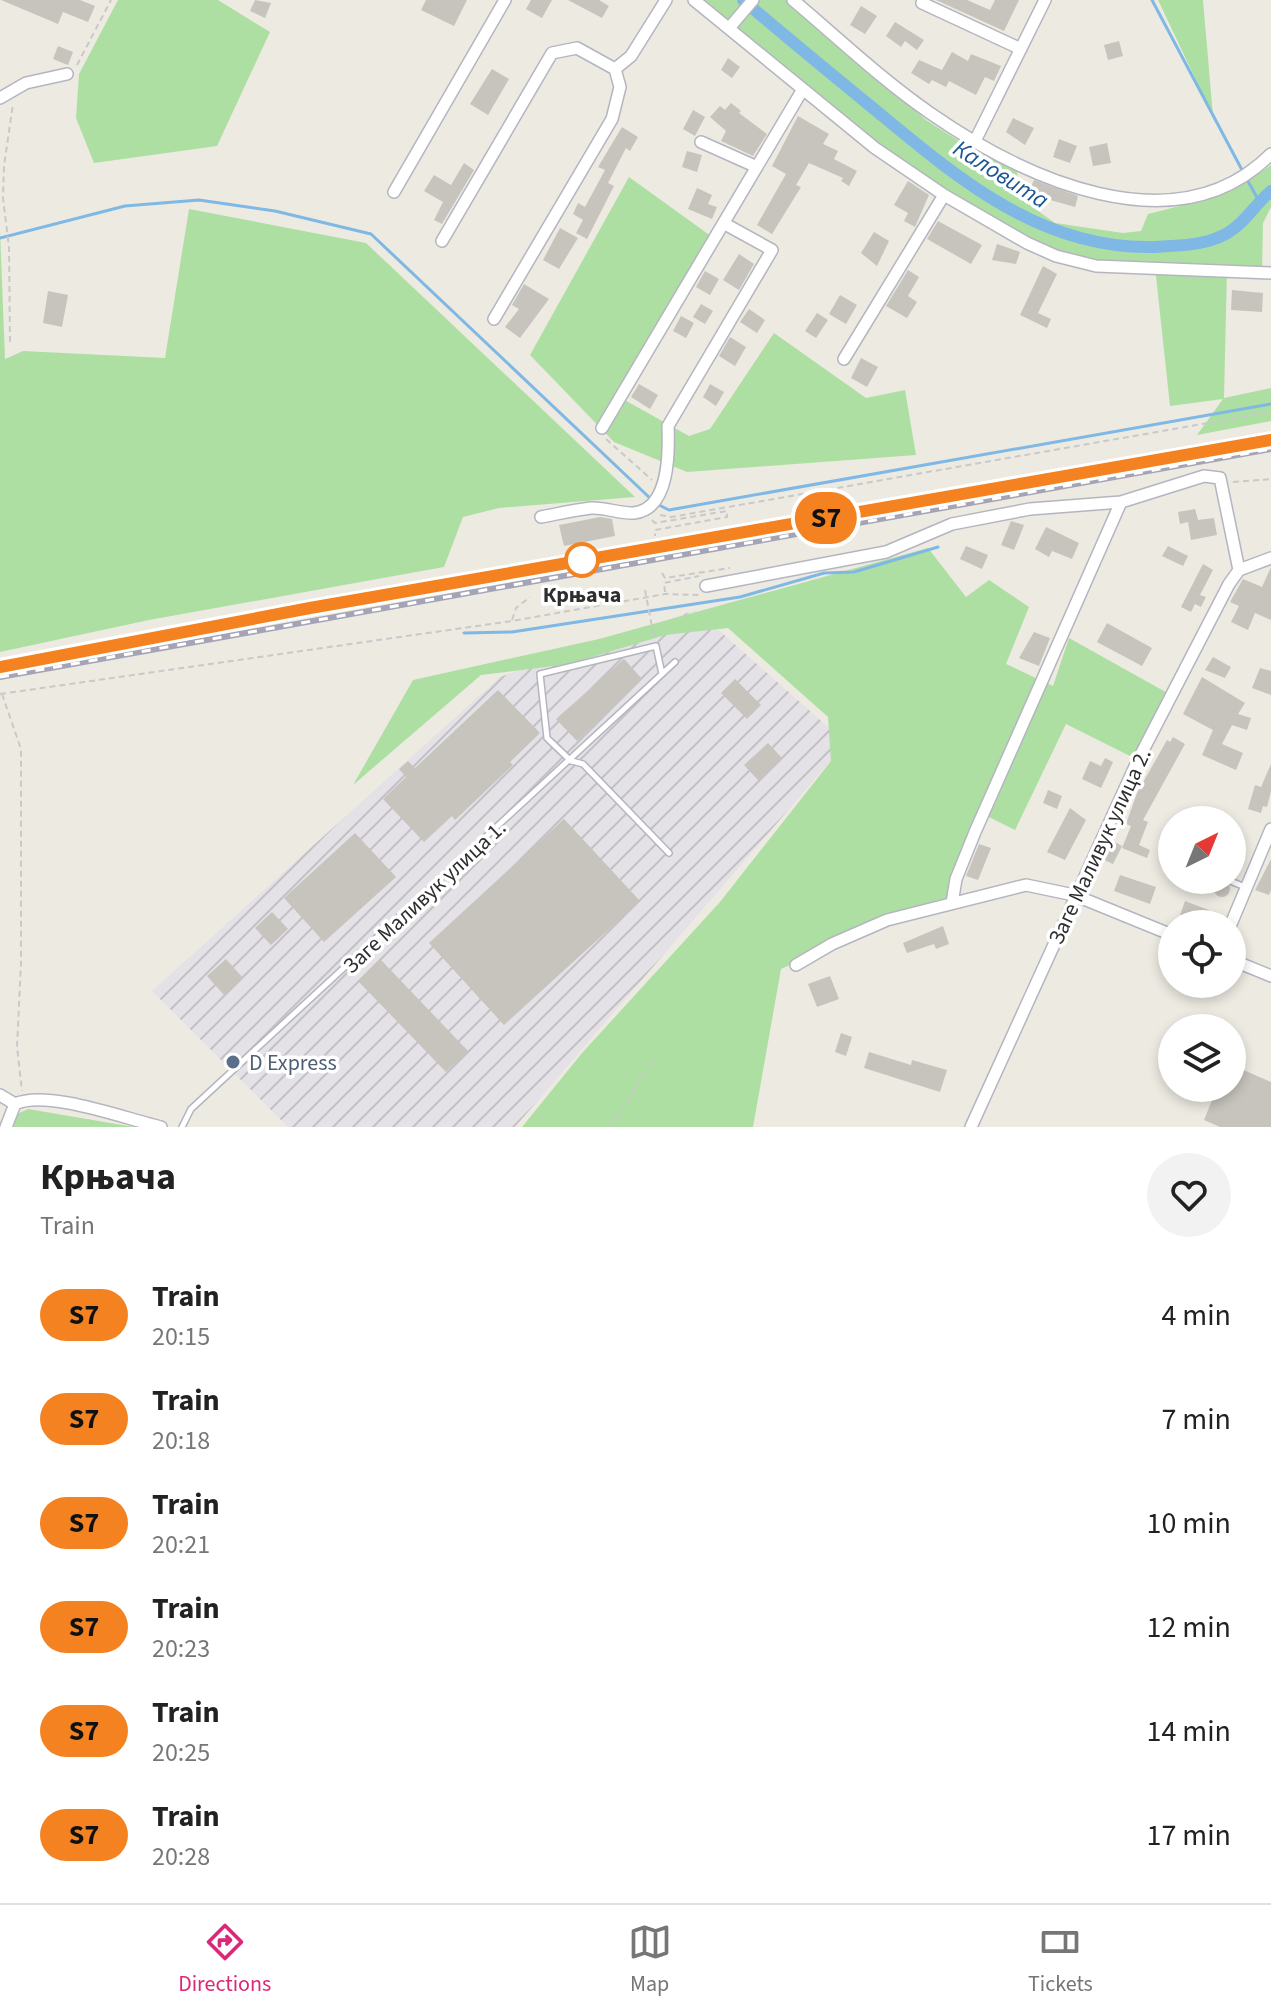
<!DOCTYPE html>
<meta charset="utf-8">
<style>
:root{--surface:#fff;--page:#f2f2f2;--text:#222;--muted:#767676;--line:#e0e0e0;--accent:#db2777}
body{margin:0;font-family:"Source Sans 3",sans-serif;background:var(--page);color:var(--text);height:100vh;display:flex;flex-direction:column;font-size:30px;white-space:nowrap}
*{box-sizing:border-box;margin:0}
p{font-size:26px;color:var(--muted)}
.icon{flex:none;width:44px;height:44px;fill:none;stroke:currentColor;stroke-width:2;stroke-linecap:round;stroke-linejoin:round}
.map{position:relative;height:1127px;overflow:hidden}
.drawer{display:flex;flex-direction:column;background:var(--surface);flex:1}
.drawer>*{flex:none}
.badge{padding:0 16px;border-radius:26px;font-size:28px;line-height:52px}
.needle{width:52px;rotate:43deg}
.buttons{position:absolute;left:1158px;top:806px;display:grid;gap:16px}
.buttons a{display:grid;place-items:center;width:88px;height:88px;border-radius:50%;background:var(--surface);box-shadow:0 4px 12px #0003;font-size:40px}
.map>.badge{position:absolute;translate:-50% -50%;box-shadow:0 0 0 4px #fff}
.round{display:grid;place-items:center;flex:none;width:84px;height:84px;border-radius:42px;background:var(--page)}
.head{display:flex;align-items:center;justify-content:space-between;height:136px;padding:0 40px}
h1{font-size:38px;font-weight:700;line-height:60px}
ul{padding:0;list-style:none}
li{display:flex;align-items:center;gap:24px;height:104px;padding:0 40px}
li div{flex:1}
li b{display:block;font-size:30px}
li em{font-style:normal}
li .badge{min-width:88px;font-weight:700;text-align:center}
.menu{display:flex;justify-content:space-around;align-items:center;height:112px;border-top:2px solid var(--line);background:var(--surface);font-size:22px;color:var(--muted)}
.menu a{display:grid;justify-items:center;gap:4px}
.menu .current{color:var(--accent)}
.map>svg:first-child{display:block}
</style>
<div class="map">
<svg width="1271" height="1127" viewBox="0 0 1271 1127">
<defs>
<pattern id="industrial-furrows" width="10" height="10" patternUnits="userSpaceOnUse" patternTransform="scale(2)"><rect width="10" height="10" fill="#e4e1e7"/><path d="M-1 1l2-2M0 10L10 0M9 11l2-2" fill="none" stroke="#c4c1c6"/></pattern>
</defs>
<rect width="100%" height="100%" fill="#edeae2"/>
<path fill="url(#industrial-furrows)" d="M696 610 846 743 515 1127H288L152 991 500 677Z"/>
<path fill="#addfa3" d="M118 0H218L270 32 217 146 94 163 76 118 79 74Z
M694 0H792L926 120 973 150 1017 171 1020 198 1055 223 1123 233 1141 231 1148 214C1192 203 1234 193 1271 165V207L1263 223 1262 271 1227 269 1224 398 1271 388V421L1197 435 1223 399 1170 406 1155 267 1096 266 997 227 944 195Z
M1158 0H1203L1213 116Z
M629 177 715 239 621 398 689 436 710 429 774 333 866 398 905 390 916 455 687 472 614 442 530 355Z
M189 209 366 243 635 497 499 508 463 517 444 567 149 620 0 652V230L5 359 23 351 165 358Z
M928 548 966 597 989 580 1029 607 1006 664 1053 686 1069 638 1171 695 1138 760 1066 724 1015 830 985 815 952 903 887 920 781 969 753 1127H522L582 1053 720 902 831 761 828 717 728 628 665 635 569 664 481 675 353 785 413 680 599 639Z
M28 1109 134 1127H13L15 1115Z"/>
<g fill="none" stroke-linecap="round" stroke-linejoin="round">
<path stroke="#7fb8e5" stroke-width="3" d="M1152 0 1242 170
M1245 176 1259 201
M0 238 125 206 199 200 275 211 371 234 651 499
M657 504 669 510 1271 404
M464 633 512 632 740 597 824 573 854 572 938 547"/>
<path stroke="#7fb8e5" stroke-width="12" d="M743 0C786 37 830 73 874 109 955 176 1039 249 1151 247 1172 246 1197 246 1217 238 1242 229 1252 207 1271 191"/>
</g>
<path fill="#c6c4bd" d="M1 0H80L95 6 88 22 63 12 58 24Z
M255 0 271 3 265 18 250 11Z
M426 0H467L454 26 421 10Z
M531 0H552L542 18 526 9Z
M568 0H599L609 6 602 18Z
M936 0H967L990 10 995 0H1019L1004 31Z
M861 6 877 16 865 34 850 25Z
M895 22 924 40 917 50 905 41 901 47 886 36Z
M1119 41 1123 56 1108 60 1104 45Z
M58 46 73 52 68 65 53 59Z
M952 52 968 61 971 54 1001 66 994 81 985 77 976 95 949 81 946 87 932 80 929 84 911 73 919 60 942 70Z
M728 58 740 67 732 78 721 70Z
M492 69 509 79 488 115 470 104Z
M731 103 741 111 739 113 767 134 753 156 721 141 726 131 710 117 720 106 725 110Z
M693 110 705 117 695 136 683 129Z
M798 116 829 134 823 144 838 151 834 159 857 171 849 186 841 181 843 178 809 163 796 185 801 187 772 234 757 225 786 174 772 166Z
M1013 118 1034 128 1025 145 1006 132Z
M622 127 638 137 630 151 626 148 608 183 614 186 587 239 576 233 583 220 573 214 578 203 585 207 605 170 598 167Z
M1059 139 1077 146 1070 163 1053 157Z
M1107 143 1111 163 1093 166 1089 147Z
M687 151 702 155 697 172 682 167Z
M464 163 474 170 442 224 434 220 443 202 424 191 434 175 451 185Z
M1034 180 1078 196 1075 207 1036 196 1039 190 1031 187Z
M908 181 929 195 915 227 904 221 908 213 894 205Z
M697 188 712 195 708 204 717 207 712 219 688 209Z
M938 221 982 245 971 264 927 239Z
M560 228 578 238 559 269 543 260Z
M874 232 889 241 877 266 861 253Z
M997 244 1020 252 1016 264 992 260Z
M739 254 754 264 739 290 723 280Z
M1043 266 1057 274 1038 313 1051 319 1047 328 1020 315Z
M908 270 919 277 908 296 917 302 907 318 886 306Z
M705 271 719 279 710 295 696 287Z
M524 284 549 299 520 338 505 327 519 309 512 305Z
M1232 290 1263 293 1262 312 1231 310Z
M48 291 68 295 62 327 43 323Z
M840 295 857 305 846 324 829 314Z
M701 304 713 311 705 324 693 317Z
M749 309 765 320 757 333 740 322Z
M817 313 828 320 816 338 805 331Z
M681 316 694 323 686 338 673 331Z
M730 337 746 347 735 366 719 356Z
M861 358 878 367 867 387 851 378Z
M639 384 658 395 650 409 631 397Z
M710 384 724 392 716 406 703 397Z
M1195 509 1198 520 1214 518 1217 535 1191 540 1188 522 1180 524 1178 512Z
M600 517 612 519 615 536 564 546 559 525Z
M1011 521 1024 525 1014 550 1001 545Z
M1046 527 1079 543 1072 559 1052 551 1049 557 1035 549Z
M966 546 988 555 982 569 960 559Z
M1168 546 1188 556 1183 566 1162 556Z
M1203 564 1213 570 1200 595 1206 597 1201 607 1195 604 1191 612 1181 607Z
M1271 567V620L1255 613 1248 630 1231 622 1239 606 1230 602 1243 579 1262 587Z
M1107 623 1152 648 1142 666 1097 642Z
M1034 632 1050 638 1039 666 1019 658Z
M1213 657 1231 667 1225 678 1205 670Z
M624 659 642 679 577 741 556 719Z
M1260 668 1271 671V695L1252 688Z
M1202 677 1245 703 1238 714 1251 718 1247 730 1232 725 1222 744 1243 753 1236 770 1202 755 1213 730 1183 714Z
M735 679 761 705 747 719 721 693Z
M498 690 540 733 510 762 513 765 455 820 452 816 424 842 383 799 406 777 399 769 408 761 415 768Z
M1173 737 1185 744 1143 820 1148 822 1139 845 1150 850 1147 858 1122 848 1131 826 1126 824 1137 793 1167 740 1170 742Z
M768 743 782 758 759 781 744 765Z
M1105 758 1113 762 1101 788 1082 779 1090 761 1101 766Z
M1271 764V791L1267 807 1263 806 1261 813 1248 809 1255 785 1261 787Z
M1048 790 1062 796 1057 809 1043 803Z
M1070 808 1086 820 1065 860 1047 852Z
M564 819 640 901 504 1025 429 943Z
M355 833 396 877 324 942 284 898Z
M1232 838 1244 842 1233 873H1232Z
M1111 840 1122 846 1113 864 1102 859Z
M979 844 991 848 978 880 966 876Z
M1271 859V890L1269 895 1255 890Z
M1120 875 1156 887 1150 904 1114 891Z
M1214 889a8 8 0 1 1 16 0a8 8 0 1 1-16 0Z
M1185 901 1219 914 1215 924 1180 915Z
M272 912 288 929 271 945 255 928Z
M943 926 949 944 936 949 934 944 907 953 903 943Z
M226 959 243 978 224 995 207 976Z
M380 959 468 1051 446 1072 358 981Z
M830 976 839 999 817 1007 808 984Z
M841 1033 852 1037 846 1056 835 1052Z
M869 1052 911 1065 912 1060 947 1070 940 1092 864 1068Z
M1232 1065 1271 1082V1127H1220L1204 1120 1217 1088H1232Z"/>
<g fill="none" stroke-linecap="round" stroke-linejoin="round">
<g stroke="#b5b5c0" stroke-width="8">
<path id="lane" d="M571 761 547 738 540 674 656 646 662 674
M572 761 583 764 669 853
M1228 880 1245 887
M182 1127 191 1109 675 662"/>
</g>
<g stroke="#b5b5c0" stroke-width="14">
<path id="street" d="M694 0 875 148 944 195 1027 243 1056 256 1096 266 1271 273
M793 0C838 38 881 79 930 113 1022 177 1175 250 1271 154
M922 3 1021 49
M730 27 753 0
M0 98 26 83 67 74
M975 141 1045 0
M701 142 757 167
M394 192 505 0
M442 241 552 53 577 48 615 69 631 56 666 0
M494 319 612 119 620 87 615 69
M844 359 944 195
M602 428 803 89
M541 517C557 514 574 510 591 508 605 507 620 514 634 513 670 509 669 452 668 426L772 250 725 224
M706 586 886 552 952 524 1030 509 1121 502 1204 476 1220 478 1239 570
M952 903 956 879 975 832 1121 502
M1231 924 1271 829
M1232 960 1271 976
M796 965 832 944 887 920 1026 885 1074 895 1172 935
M0 1095 15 1104
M15 1104C47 1089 126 1119 161 1127
M6 1127 15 1104
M971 1127 1138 760 1229 584 1239 570 1271 558"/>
</g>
<path stroke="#c9c9c9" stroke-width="2" stroke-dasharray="6 4" stroke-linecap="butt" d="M77 65 111 0
M10 342 9 247 3 198 4 166 13 104
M606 439 652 480
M1233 482 1271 479
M660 515 671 517 1271 412
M652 520 655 523 727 511V517L655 530V536
M662 573 665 578 730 568
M645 590 654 637
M665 592 664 583 699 576
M512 620 516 608 530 597
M0 694 512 621 665 594 699 595
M2 694 21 749V963L17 1047 22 1091
M611 1127 654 1058"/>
<use href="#lane" stroke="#fff" stroke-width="5"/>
<use href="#street" stroke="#fff" stroke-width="11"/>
<g stroke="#a5a4b6" stroke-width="6">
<path id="rail" d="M0 677 1271 449"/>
</g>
<use href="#rail" stroke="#fff" stroke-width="3" stroke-dasharray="9" stroke-linecap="butt"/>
</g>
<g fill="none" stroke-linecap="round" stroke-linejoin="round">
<g stroke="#fff" stroke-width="18">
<path id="line" d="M0 667 310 608 1271 440"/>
</g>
<use href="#line" stroke="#f58220" stroke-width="12"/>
</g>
<circle fill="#fff" stroke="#f58220" stroke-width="4" cx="582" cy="560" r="16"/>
<circle fill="#5c6f8a" stroke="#fff" stroke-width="3" cx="233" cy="1062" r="8"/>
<g text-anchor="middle" stroke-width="7" stroke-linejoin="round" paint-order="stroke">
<g font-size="22" font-weight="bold" fill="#2e2e2e" stroke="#fff">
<text x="582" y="602">Крњача</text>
</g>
<g font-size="22" fill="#2e2e2e" stroke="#fff">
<text transform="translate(1099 846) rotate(-65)" y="8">Заге Маливук улица 2.</text>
<text transform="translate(424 896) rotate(-43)" y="8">Заге Маливук улица 1.</text>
</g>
<g font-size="22" fill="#4e5e75" stroke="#fff" text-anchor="start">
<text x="249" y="1070">D Express</text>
</g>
<g font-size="24" font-style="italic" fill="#1a5595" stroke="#fff">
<text transform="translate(1001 174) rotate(32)" y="8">Каловита</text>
</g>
</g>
</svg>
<div class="buttons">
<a><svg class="needle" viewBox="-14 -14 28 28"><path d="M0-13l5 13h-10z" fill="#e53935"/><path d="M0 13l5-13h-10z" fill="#767676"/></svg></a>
<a><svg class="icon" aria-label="locate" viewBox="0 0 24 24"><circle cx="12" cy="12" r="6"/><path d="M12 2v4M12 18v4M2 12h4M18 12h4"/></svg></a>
<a><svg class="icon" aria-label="layers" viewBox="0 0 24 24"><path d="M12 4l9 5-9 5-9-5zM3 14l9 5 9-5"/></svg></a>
</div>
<b class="badge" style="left:826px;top:518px;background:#f58220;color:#111">S7</b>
</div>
<section class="drawer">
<div class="head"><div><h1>Крњача</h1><p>Train</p></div><a class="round"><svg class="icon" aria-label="heart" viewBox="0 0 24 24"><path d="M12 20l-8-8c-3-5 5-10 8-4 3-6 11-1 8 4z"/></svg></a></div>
<ul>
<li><span class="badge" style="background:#f58220;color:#111">S7</span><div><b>Train</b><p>20:15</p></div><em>4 min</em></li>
<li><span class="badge" style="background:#f58220;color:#111">S7</span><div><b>Train</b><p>20:18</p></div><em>7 min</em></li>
<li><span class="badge" style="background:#f58220;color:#111">S7</span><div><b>Train</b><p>20:21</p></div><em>10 min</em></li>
<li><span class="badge" style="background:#f58220;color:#111">S7</span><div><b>Train</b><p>20:23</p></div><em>12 min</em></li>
<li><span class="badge" style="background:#f58220;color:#111">S7</span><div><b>Train</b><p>20:25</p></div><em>14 min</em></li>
<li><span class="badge" style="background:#f58220;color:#111">S7</span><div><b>Train</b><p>20:28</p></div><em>17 min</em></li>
</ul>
</section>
<nav class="menu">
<a class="current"><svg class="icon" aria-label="directions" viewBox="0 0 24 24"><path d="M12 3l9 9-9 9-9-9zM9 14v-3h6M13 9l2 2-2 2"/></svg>Directions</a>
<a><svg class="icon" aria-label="map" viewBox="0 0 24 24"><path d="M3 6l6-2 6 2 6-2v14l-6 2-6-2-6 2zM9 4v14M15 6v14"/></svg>Map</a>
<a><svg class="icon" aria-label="tickets" viewBox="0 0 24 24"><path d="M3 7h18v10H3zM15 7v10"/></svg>Tickets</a>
</nav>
